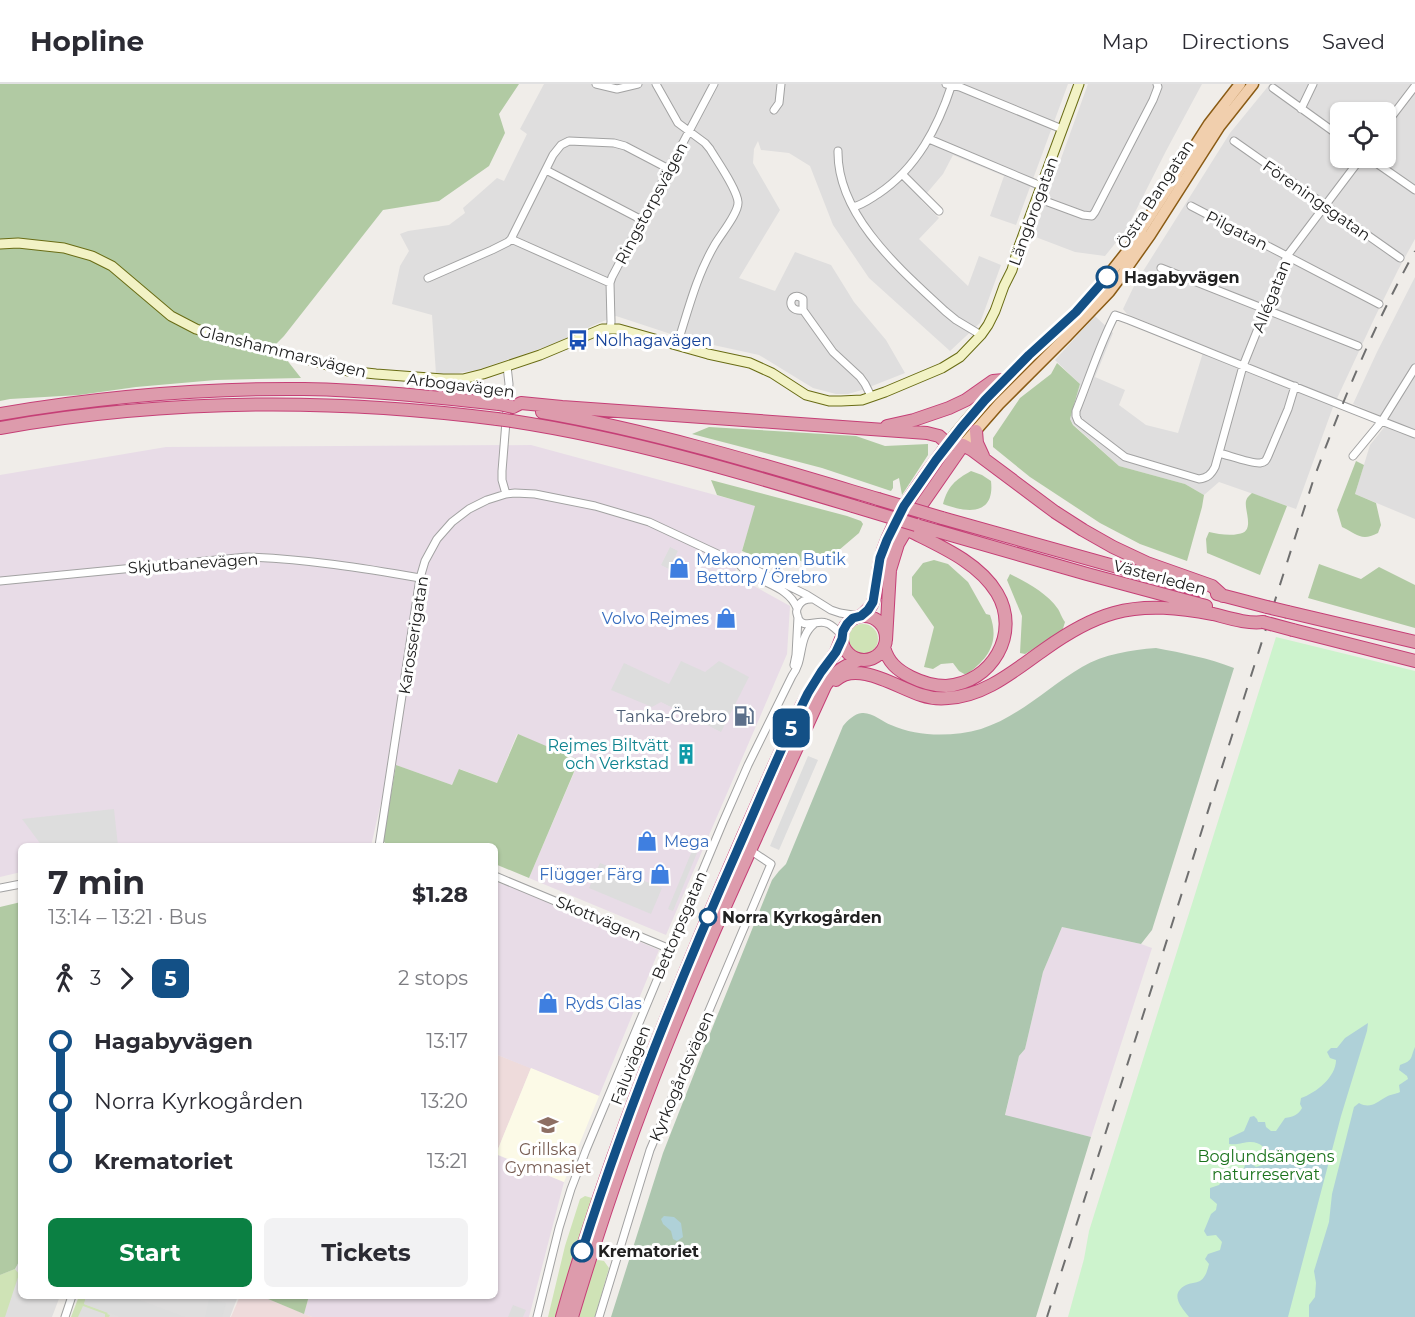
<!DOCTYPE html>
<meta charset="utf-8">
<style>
:root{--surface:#fff;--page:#f2f2f3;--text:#2b2b33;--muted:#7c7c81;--line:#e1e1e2;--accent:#0b8043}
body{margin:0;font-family:Montserrat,sans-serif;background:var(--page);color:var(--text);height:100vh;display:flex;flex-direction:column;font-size:22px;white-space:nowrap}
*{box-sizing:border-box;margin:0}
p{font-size:20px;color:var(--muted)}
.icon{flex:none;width:33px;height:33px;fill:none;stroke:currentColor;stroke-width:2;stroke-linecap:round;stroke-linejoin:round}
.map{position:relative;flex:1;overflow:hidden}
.panel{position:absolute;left:18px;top:759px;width:480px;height:456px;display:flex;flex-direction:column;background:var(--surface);border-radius:9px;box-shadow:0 2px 4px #0004}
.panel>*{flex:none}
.badge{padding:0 12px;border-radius:9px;font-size:21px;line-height:39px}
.controls{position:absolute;left:1330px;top:18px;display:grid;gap:12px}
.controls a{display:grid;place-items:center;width:66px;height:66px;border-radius:9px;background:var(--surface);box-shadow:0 2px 4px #0004;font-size:30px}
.map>.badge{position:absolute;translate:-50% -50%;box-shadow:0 0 0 3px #fff}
.legs{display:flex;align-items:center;gap:9px;height:66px;padding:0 30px;font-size:20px}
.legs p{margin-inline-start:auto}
.overview{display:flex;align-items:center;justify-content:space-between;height:102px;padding:0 30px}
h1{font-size:33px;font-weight:700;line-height:45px}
.cta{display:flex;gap:12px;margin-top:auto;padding:12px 30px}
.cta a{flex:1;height:69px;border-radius:9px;background:var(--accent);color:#fff;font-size:24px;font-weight:700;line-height:69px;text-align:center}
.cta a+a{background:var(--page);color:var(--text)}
ul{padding:0 30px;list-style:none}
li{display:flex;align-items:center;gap:21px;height:60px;font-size:22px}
li i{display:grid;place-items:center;width:9px;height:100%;margin:0 8px;background:currentColor}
li i::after{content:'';width:15px;height:15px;margin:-8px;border:4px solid;border-radius:50%;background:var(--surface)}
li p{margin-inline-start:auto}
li:first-child i{background:linear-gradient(#0000 50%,currentColor 0)}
li:last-child i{background:linear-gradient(currentColor 50%,#0000 0)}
header{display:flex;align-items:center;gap:36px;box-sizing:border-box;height:84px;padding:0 30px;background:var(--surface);border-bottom:2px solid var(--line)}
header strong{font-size:28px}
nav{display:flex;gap:33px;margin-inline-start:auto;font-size:21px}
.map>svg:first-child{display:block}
</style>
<header>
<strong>Hopline</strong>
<nav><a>Map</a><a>Directions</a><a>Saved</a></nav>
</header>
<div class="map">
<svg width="1415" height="1233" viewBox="0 0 1415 1233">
<rect width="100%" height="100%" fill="#f0ede9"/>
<path fill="#dfdede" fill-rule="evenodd" d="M544 0H1068L1016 141 990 132 1004 92 953 71 943 90 921 116 939 134 919 155 968 202 979 172 1001 181 980 239 950 267 869 194 833 141 810 82 789 69 761 66 758 57 754 65 753 79 780 126 739 194 775 207 795 168 831 181 854 218 886 256 905 289 862 306 848 310H836L813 304 759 271 686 255 616 232 594 241 554 260 477 286 458 289 436 290 432 231 392 220 400 182 409 167 400 150 408 147 449 141 465 129 463 124 497 94 504 97 527 50 520 45Z
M1088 0H1202L1166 67 1126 146 1105 172 1075 168 1033 152Z
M1270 0H1415V155L1398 186 1374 235 1333 323 1296 425 1219 398 1204 411 1185 400 1119 382 1073 340 1070 335 1080 300 1055 276 1095 232 1113 249 1095 293 1125 306 1119 321 1146 341 1178 349 1205 262 1127 230 1123 225 1135 200 1230 49ZM1341 28H1386V74H1341Z
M1415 193V435L1355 410 1370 361 1390 336 1353 320 1377 268Z
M21 1174V1212H60L52 1233H0V1191L15 1185Z
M80 1212H238L230 1233H73Z"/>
<path fill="#eedbdb" d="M495 970 531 984 496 1070H495Z
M240 1212H261L312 1233H231Z"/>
<path fill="#e8dce7" d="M531 361 756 422 734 491 790 522 787 570 666 851 529 794 579 677 517 650 497 699 460 685 452 701 390 679 371 762H21V788L0 793V391L166 363Z
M495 798 514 804 659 866 599 1012 495 970Z
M1062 843 1141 860 1152 864 1091 1053 1005 1032 1019 972 1025 965 1043 888Z
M495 1070 564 1098 529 1233H312L304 1230 309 1212H495Z"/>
<path fill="#fcfae7" d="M531 984 599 1012 564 1098 496 1070Z"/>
<path fill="#cfe3b6" d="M848 555a15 15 0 1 1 30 0a15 15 0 1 1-30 0Z
M585 1112 592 1114 591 1120 572 1176 557 1233H548L565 1162 580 1115Z
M598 1176 604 1177 609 1184 595 1233H579L587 1202 596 1177Z
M15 1185 19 1190 5 1233H0V1191Z
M79 1212H86L84 1220 108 1229 107 1230 110 1231 109 1233H105V1230L83 1222 78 1233H71Z"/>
<path fill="#b1caa3" d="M0 0H519L499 30 505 49 489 82 439 117 383 126 284 252 275 261 301 294 216 296 136 303 79 311 10 315 0 317Z
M1057 279 1080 300 1070 335 1073 341 1119 382 1185 400 1204 411 1202 423 1187 477 1140 460 1100 439 1030 393 993 363V354L1020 314 1051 290Z
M709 343 856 352 885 362 928 360V371L902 411 899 394 893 397V404L891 407 822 384 692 350Z
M1356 377 1364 381 1355 410 1376 419 1381 441 1378 449C1361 458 1357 450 1342 443L1337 426Z
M971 387 982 391 991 397C995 432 967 429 943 420 948 402 955 396 971 387Z
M711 396 847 432 861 437 863 440 859 449 832 472 819 480 811 481 793 474 772 479 761 477 757 473 742 467 755 422 717 411Z
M1252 409 1287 422 1260 491 1207 469 1206 455 1209 448C1218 450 1229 452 1238 450 1256 448 1244 427 1246 417 1247 413 1249 412 1252 409Z
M934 476 948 480 968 498 986 530 990 531C1000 559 988 575 966 591L959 587 953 579 941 580 933 585 924 583 934 543 912 511V493L923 479Z
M1319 480 1361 495 1379 483 1415 501V544L1308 514Z
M1010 490C1026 498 1047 509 1058 525 1060 528 1062 534 1065 538L1062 548 1025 570 1020 569 1022 532 1007 496Z
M518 650 579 676 529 794 495 780V762H389L383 757 396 681 452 701 459 685 497 699Z
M21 818V1174L15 1185 0 1191V823Z
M261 1212H309L304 1230Z"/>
<path fill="#adc6af" d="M1156 564C1183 569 1208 574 1234 584L1152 846 1141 860 1062 843 1043 888 1025 965 1019 972 1005 1031 1091 1053 1036 1233H611L663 1069 703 967 772 796 779 787 786 780 843 642C848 636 854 630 862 629 872 628 883 638 891 641 918 653 952 653 981 645 1019 633 1048 603 1082 583 1104 570 1131 566 1156 564Z"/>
<path fill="#cdf3cd" d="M1276 553 1415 587V1233H1068L1084 1175 1089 1147Z"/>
<path fill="#ddd" d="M670 463 678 467 669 485 661 481Z
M681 577 705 588 719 577 749 593 721 648 661 618 652 623 611 606 624 579 669 600Z
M808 672 818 676 779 766 770 762Z
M114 725 118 762H42L22 735Z
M694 762 699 764 673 827 668 825Z
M600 779 662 804 651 830 589 804Z
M87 1212H129L185 1233H120L84 1220Z
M209 1215 226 1219 222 1233H205Z
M513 1221 526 1226 523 1233H508Z"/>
<path fill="#afd1d8" d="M1368 939 1367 947 1341 1032 1288 1233H1189C1181 1223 1169 1210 1186 1201 1190 1199 1196 1199 1200 1197 1206 1193 1207 1187 1209 1180L1205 1175 1208 1170 1220 1166 1222 1158 1216 1151 1207 1152 1204 1147 1211 1130 1216 1126 1217 1120 1210 1114V1104L1219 1101 1225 1093 1238 1091 1243 1087 1245 1081 1250 1079 1256 1083 1266 1080C1271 1068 1262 1057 1249 1058 1240 1059 1238 1061 1229 1060V1054L1244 1047 1250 1033 1254 1032 1257 1035 1258 1038H1265L1266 1043 1271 1047H1276L1285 1034C1293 1033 1298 1031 1302 1024L1300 1020 1301 1014C1316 1009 1336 993 1336 976L1330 974 1327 968 1331 964H1337L1345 954Z
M1415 963V1233H1309V1221L1315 1213 1316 1199 1314 1187 1329 1138 1332 1110 1354 1023 1359 1019C1370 1025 1376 1019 1386 1013 1391 1010 1396 1010 1400 1008L1399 1001 1408 995 1407 992 1399 986 1400 981C1414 976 1410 974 1415 963Z
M664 1132 674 1133 681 1139 683 1153 677 1157 673 1155 671 1147 663 1140 661 1135Z"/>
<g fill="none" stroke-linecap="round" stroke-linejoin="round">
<g stroke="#a2a2a2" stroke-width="9">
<path id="street" d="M596 0 617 5 638 0
M656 0 678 39 705 59 710 65C717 77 737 105 738 118 739 129 720 151 714 162 696 193 688 227 677 261
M946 0 960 3 1062 45
M1273 4 1341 53
M1301 25 1313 0
M774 26 779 19 781 0
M1386 40 1415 2
M929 55 1041 102
M1234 57 1400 174
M838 67C837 132 901 186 945 227L956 236 981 251
M1361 74 1287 172 1243 282 1215 383C1211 391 1207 394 1199 395L1125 373 1078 337 1076 332V327C1089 295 1099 262 1115 231L1129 236C1224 274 1319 313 1415 350
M1369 74 1415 106
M546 86 642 136
M902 90 939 127
M1037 114 1083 131 1092 132 1095 128 1153 16 1158 3 1157 0
M1191 122 1379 220
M853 123C862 121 870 115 878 110 917 84 938 43 952 0
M1161 184 1358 262
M428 194 492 166 508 158 511 155
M610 199 511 155 553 71 561 61 569 57 614 59 625 62 669 85
M803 226V215C790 204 784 229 803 226L833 268 860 293 865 300 871 312
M610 245 611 238 610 199 612 193 714 0
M1219 369C1228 371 1252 380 1260 379 1266 378 1266 376 1268 372L1288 325 1295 302
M1353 372 1382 337 1415 284
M506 410 502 396V387L509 300 507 282
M739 480C755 500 787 499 797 524
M0 497 247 473C306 475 363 484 420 494
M811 515C806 515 802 516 799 521 797 524 796 527 797 530 800 548 817 535 826 539 832 540 837 547 842 551
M794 581 796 571 798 533
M379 762 420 494 425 477 437 455 452 438 469 425 487 416 506 410 515 409 535 410 595 422 649 438 739 480 756 486 807 511 831 526 840 529 859 532
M495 792 670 865
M0 804 21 800
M65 1233 72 1212
M537 1233 559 1144 571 1105 586 1066 723 738 748 681 792 592C805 575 797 554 814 540
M599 1233 650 1066 771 780 750 766"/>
</g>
<g stroke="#696c14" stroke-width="11">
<path id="secondary" d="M0 160 18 159 64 164 92 172 112 182 171 232 196 245 229 255 278 267 348 287 376 290 443 295H463L483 290 540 271 602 245H619L708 270 750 279 772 289 806 311 829 317H841L862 316 885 308 942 284 960 273 981 251 988 241 995 227 1004 202 1012 186 1018 165 1079 0"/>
</g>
<g stroke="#8a5b14" stroke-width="13">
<path id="primary" d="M948 360C985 310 1032 272 1076 228 1095 209 1112 187 1129 165L1209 40 1240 0
M963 361 999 320 1065 254 1109 208 1121 192 1150 151 1219 43 1253 0"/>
</g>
<g stroke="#c53f76" stroke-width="14">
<path id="highway" d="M513 323 521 319 562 323 927 349 939 352 948 360 963 361 972 366 1055 428 1083 446 1113 463 1147 479 1212 502 1223 512
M542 328C657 348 767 382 878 415
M0 330C100 313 202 304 304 305 369 306 434 313 499 320
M512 337C629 355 740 388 853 422
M887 342 914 336 949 324 966 316 993 297 1004 296
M0 344C164 315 332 314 497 335
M976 347 977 359 983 372
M942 434 1200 506
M916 441 1087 490 1206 522
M1217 510 1267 523
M1288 528 1415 558
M842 554a22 22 0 1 1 44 0a22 22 0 1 1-44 0Z
M861 532C864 529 868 526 871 522 877 513 877 489 880 477 889 437 924 393 948 360
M1293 546 1415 577
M886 556 890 486 898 460 918 426 963 361
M884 563C888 578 897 586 911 593 921 598 934 602 946 602 992 599 1021 549 997 509 979 479 942 463 912 448
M836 596C857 576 898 604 921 611 930 614 939 615 948 614 986 612 1016 585 1045 565 1066 550 1089 536 1114 529 1146 520 1181 524 1213 530 1229 534 1247 540 1263 538
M562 1233C599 1100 650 972 703 845 735 770 767 695 802 621L816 597 836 568 841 555
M572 1233C599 1143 629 1054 664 967 713 844 770 723 825 602 834 588 844 582 859 576"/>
</g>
<use href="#street" stroke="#fff" stroke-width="7"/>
<use href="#secondary" stroke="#f2f2c5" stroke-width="9"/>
<use href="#primary" stroke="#f1cfad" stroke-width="10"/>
<use href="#highway" stroke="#dd9bac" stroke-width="12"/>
<path stroke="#6f6f6f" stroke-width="2" stroke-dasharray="12 12" stroke-linecap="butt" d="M1047 1233 1313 397C1342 318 1374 241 1415 167"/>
<g stroke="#c53f76" stroke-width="14" stroke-linecap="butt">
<path id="highway-bridge" d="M499 320 513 323
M497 335 512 337
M878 415 942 434
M853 422 916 441
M1267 523 1288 528
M1263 538 1293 546"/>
</g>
<use href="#highway-bridge" stroke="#dd9bac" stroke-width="12"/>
</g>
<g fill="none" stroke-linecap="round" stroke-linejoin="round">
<g stroke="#fff" stroke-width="14">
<path id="line-1" d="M582 1167C625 1031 679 898 737 767 760 715 782 661 808 609L821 588 836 568 842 555 843 547 847 540 853 534 861 532 868 526 873 518 880 474 887 456 904 422 936 376 961 344 985 316 1029 271 1076 228 1107 193"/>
</g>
<use href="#line-1" stroke="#135086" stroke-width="9"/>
</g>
<defs>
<g id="bus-bare" transform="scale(1.62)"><path d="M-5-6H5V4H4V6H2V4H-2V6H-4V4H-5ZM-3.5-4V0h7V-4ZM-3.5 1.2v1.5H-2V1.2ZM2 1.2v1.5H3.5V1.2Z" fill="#1a4fb4" stroke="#fff" stroke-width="2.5" paint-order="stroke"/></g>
<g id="shop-bare" transform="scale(1.62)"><path d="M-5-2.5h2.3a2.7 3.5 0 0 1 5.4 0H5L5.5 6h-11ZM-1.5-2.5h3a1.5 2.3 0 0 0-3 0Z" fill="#3f7fe0" stroke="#fff" stroke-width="2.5" paint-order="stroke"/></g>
<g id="fuel-bare" transform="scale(1.62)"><path d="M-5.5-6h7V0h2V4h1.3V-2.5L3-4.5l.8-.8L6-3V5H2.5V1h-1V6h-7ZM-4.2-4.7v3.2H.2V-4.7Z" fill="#5c6f8a" stroke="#fff" stroke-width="2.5" paint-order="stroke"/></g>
<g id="building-bare" transform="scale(1.62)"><path d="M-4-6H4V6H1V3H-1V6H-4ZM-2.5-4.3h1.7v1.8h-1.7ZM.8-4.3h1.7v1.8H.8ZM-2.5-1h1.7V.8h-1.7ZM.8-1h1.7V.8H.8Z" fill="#0f9aa8" stroke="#fff" stroke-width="2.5" paint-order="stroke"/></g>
<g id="school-bare" transform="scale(1.62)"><path d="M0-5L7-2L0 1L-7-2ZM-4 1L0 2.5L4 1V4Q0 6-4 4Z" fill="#8d6e63" stroke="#fff" stroke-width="2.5" paint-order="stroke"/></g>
</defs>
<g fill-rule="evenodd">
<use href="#bus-bare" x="578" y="256"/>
<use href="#shop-bare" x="679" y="484"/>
<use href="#shop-bare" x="726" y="534"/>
<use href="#fuel-bare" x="744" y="632"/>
<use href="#building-bare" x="686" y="670"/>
<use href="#shop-bare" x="647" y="757"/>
<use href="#shop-bare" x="660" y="790"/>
<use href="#shop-bare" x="548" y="919"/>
<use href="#school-bare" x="548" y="1041"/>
</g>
<g fill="#fff" stroke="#135086" stroke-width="3">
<circle cx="1107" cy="193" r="10"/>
<circle cx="708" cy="833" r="8"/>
<circle cx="582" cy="1167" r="10"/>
</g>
<g text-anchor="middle" stroke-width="6" stroke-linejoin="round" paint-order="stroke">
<g font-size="16" fill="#212121" stroke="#fff">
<text transform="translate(1155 110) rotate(-57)" y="6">Östra Bangatan</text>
<text transform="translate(1317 116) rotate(35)" y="6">Föreningsgatan</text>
<text transform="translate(651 119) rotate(-62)" y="6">Ringstorpsvägen</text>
<text transform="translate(1033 127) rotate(-70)" y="6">Längbrogatan</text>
<text transform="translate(1237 146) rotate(27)" y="6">Pilgatan</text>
<text transform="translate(1271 212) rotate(-68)" y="6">Allégatan</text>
<text transform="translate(283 267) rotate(14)" y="6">Glanshammarsvägen</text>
<text transform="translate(461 301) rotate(7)" y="6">Arbogavägen</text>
<text transform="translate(193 479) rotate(-4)" y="6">Skjutbanevägen</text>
<text transform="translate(1160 493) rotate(15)" y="6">Västerleden</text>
<text transform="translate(413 551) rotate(-81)" y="6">Karosserigatan</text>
<text transform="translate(599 834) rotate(23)" y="6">Skottvägen</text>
<text transform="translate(679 841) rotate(-67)" y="6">Bettorpsgatan</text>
<text transform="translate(630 981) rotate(-69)" y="6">Faluvägen</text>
<text transform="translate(681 992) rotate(-67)" y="6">Kyrkogårdsvägen</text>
</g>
<g font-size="16" font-weight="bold" fill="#212121" stroke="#fff" text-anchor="start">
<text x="1124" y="199">Hagabyvägen</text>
<text x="722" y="839">Norra Kyrkogården</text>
<text x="598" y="1173">Krematoriet</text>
</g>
<g font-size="16" fill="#164399" stroke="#fff" text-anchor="start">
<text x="595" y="262">Nolhagavägen</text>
</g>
<g font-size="16" fill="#366cbe" stroke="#fff" text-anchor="start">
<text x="696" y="481">Mekonomen Butik<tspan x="696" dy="18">Bettorp / Örebro</tspan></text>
<text x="709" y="540" text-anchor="end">Volvo Rejmes</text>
<text x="664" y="763">Mega</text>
<text x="643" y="796" text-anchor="end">Flügger Färg</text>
<text x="565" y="925">Ryds Glas</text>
</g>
<g font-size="16" fill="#4e5e75" stroke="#fff" text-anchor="end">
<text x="727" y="638">Tanka-Örebro</text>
</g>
<g font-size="16" fill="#0d838f" stroke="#fff" text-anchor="end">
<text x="669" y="667">Rejmes Biltvätt<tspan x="669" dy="18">och Verkstad</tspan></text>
</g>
<g font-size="16" fill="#785e54" stroke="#fff">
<text x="548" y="1071">Grillska<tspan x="548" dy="18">Gymnasiet</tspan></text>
</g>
<g font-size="16" fill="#1b731c" stroke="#fff">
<text x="1266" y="1078">Boglundsängens<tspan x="1266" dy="18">naturreservat</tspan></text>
</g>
</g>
</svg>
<div class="controls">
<a><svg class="icon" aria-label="locate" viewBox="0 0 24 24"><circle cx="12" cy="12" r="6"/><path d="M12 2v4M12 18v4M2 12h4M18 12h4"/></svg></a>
</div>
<b class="badge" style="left:791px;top:644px;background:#135086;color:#fff">5</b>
<section class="panel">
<div class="overview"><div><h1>7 min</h1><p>13:14 – 13:21 · Bus</p></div><b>$1.28</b></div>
<div class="legs"><svg class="icon" aria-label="walk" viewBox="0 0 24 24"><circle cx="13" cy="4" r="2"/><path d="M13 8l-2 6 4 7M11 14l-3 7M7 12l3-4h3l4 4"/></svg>3<svg class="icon" aria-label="forward" viewBox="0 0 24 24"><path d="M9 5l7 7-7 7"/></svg><b class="badge" style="background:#135086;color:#fff">5</b><p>2 stops</p></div>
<ul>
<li><i style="color:#135086"></i><b>Hagabyvägen</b><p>13:17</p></li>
<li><i style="color:#135086"></i><span>Norra Kyrkogården</span><p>13:20</p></li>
<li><i style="color:#135086"></i><b>Krematoriet</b><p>13:21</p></li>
</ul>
<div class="cta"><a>Start</a><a>Tickets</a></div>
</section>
</div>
